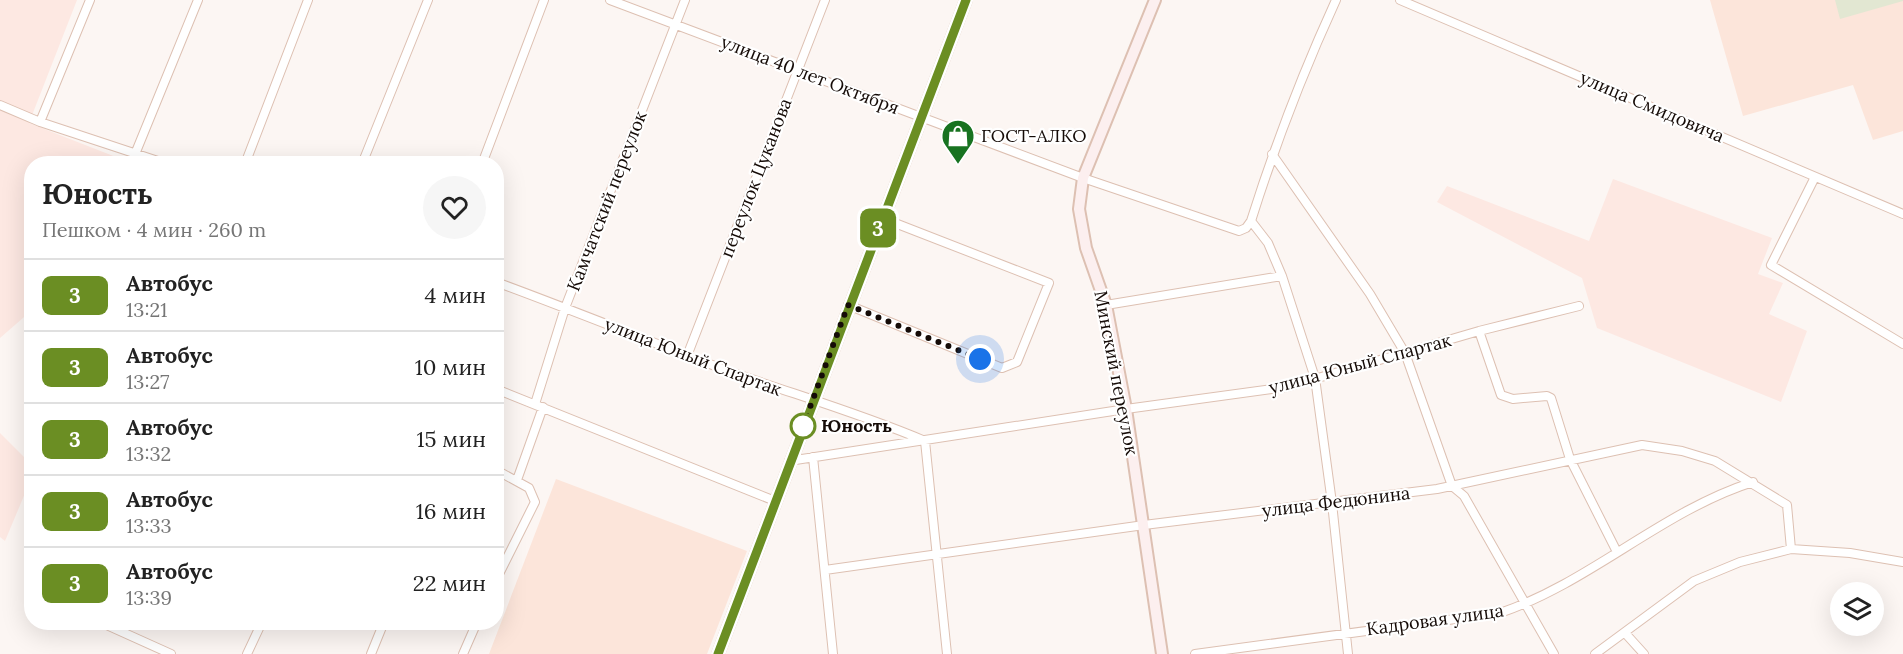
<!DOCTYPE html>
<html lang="ru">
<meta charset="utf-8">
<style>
:root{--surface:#fff;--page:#f6f6f6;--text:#222;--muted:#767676;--line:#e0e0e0}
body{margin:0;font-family:Lora,serif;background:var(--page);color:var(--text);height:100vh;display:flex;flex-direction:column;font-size:22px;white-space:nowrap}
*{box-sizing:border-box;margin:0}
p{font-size:20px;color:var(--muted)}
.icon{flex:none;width:33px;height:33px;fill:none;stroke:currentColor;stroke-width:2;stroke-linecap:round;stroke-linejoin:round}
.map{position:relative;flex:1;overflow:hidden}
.drawer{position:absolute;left:24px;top:156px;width:480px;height:474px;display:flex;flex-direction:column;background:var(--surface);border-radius:24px;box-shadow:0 6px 24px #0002}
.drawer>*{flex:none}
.badge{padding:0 12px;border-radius:9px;font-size:21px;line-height:39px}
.tools{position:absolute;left:1830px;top:582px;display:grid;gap:12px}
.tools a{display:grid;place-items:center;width:54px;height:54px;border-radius:50%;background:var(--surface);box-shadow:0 6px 24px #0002;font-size:30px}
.you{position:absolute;width:30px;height:30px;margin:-15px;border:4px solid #fff;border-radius:50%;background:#1a73e8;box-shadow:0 0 0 9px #1a73e833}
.map>.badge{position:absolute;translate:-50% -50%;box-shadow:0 0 0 3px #fff}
.round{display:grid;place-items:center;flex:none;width:63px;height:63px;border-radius:32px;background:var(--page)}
.overview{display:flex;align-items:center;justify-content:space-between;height:102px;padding:0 18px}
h1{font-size:28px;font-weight:700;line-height:45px}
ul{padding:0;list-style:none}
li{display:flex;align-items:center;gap:18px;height:72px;padding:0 18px;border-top:2px solid var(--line)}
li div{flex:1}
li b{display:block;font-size:22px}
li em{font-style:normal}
li .badge{min-width:66px;font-weight:700;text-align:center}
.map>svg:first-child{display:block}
</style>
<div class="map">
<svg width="1903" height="654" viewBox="0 0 1903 654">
<rect width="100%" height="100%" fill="#fcf6f3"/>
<path fill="#fce5da" d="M1710 0H1903V131L1873 140 1853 85 1743 116Z
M556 479 747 551 707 654H489Z"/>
<path fill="#fde8e2" d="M0 0H77L29 123 121 159 120 164H32L31 311 0 338Z
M1613 179 1772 238 1758 274 1783 283 1769 314 1807 331 1781 402 1597 328 1582 278 1437 202 1447 186 1589 241Z
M0 433 32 465 31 479 5 541 0 537Z"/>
<path fill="#e2e7d2" d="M1835 0H1903V1L1840 19Z"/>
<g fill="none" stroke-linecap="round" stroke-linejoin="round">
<g stroke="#ddc0b2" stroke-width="10">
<path id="street" d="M610 0 1083 178 1239 231 1246 228 1251 221 1268 243 1282 276 1315 378 1332 503 1348 654
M1400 0 1903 214
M0 105 40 122 167 164
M40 122 90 0
M1272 154 1370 294 1405 353 1452 486 1464 496 1554 654
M131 164 198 0
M245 164 308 0
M362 164 428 0
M482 164 544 0
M1815 177 1771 265 1903 344
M1251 221C1275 145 1303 72 1336 0
M496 282C575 311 653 343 731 372 796 395 862 414 925 441L947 654
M848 305 1002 368 1017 362 1049 283 882 218
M1106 305 1282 276
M1479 331 1501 395 1513 399 1547 396 1551 398 1570 459 1617 552
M687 356 825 0
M496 389 775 501
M535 404 565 308 685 0
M813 457 833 654
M789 461 1126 409 1287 387 1479 331 1579 306
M496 470 529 488 535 502 496 580
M517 480 543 407
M32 560V584
M825 570 1144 525 1437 489 1642 445 1682 451 1715 461 1787 505 1791 549
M100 622 171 654
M1625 633 1644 654
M247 654 262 622
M371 654 384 622
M463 654 477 622
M1195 654 1500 613C1591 582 1662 511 1753 482
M1595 654 1694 581 1740 562 1791 549 1850 553 1903 562"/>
</g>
<g stroke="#ddc0b2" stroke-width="14">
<path id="secondary" d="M1155 0 1083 178 1079 209 1086 248 1106 305 1126 409 1162 654
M718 654 966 0"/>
</g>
<use href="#street" stroke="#fff" stroke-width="8"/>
<use href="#secondary" stroke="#fcefef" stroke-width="10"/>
</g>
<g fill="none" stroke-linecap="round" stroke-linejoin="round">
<g stroke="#fff" stroke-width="14">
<path id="line" d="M718 654 966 0"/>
</g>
<use href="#line" stroke="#6b8e23" stroke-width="9"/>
<path stroke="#150b07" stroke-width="6" stroke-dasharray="0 10.8" d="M803 426 848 305 980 359"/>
</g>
<defs>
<g id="shop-pin" transform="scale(1.725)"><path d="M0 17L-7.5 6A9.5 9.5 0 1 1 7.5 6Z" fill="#187321" stroke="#fff"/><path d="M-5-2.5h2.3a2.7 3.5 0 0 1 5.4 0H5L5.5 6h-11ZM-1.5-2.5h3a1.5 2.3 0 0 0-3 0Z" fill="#fff"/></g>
</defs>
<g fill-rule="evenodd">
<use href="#shop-pin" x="958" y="136"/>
</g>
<circle fill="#fff" stroke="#6b8e23" stroke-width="3" cx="803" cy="426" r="12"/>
<g text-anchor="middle" stroke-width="4.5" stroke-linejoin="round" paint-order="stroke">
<g font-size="18" fill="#150b07" stroke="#fff">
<text transform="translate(810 75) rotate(21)" y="6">улица 40 лет Октября</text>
<text transform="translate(1652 107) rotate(23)" y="6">улица Смидовича</text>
<text transform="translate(756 178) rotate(-69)" y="6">переулок Цуканова</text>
<text transform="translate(607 201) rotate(-69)" y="6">Камчатский переулок</text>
<text transform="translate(693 357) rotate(21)" y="6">улица Юный Спартак</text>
<text transform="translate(1360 364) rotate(-15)" y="6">улица Юный Спартак</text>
<text transform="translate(1116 373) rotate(79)" y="6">Минский переулок</text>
<text transform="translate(1336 502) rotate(-7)" y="6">улица Федюнина</text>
<text transform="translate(1435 620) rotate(-8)" y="6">Кадровая улица</text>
</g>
<g font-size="18" fill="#150b07" stroke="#fff" text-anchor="start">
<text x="981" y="142">ГОСТ-АЛКО</text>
</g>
<g font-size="18" font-weight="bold" fill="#150b07" stroke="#fff" text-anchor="start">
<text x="821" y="432">Юность</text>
</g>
</g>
</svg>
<div class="tools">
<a><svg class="icon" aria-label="layers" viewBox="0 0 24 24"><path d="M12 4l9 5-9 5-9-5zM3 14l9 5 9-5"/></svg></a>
</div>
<div class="you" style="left:980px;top:359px"></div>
<b class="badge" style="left:878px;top:228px;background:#6b8e23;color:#fff">3</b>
<section class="drawer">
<div class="overview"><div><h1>Юность</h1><p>Пешком · 4 мин · 260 m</p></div><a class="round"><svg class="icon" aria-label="heart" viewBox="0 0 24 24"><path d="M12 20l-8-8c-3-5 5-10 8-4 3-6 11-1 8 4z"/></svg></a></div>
<ul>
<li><span class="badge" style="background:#6b8e23;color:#fff">3</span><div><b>Автобус</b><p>13:21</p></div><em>4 мин</em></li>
<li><span class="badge" style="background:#6b8e23;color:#fff">3</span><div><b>Автобус</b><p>13:27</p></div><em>10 мин</em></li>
<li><span class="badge" style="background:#6b8e23;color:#fff">3</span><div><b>Автобус</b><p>13:32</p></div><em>15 мин</em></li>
<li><span class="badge" style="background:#6b8e23;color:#fff">3</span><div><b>Автобус</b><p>13:33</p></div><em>16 мин</em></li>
<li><span class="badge" style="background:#6b8e23;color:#fff">3</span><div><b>Автобус</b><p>13:39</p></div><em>22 мин</em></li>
</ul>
</section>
</div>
